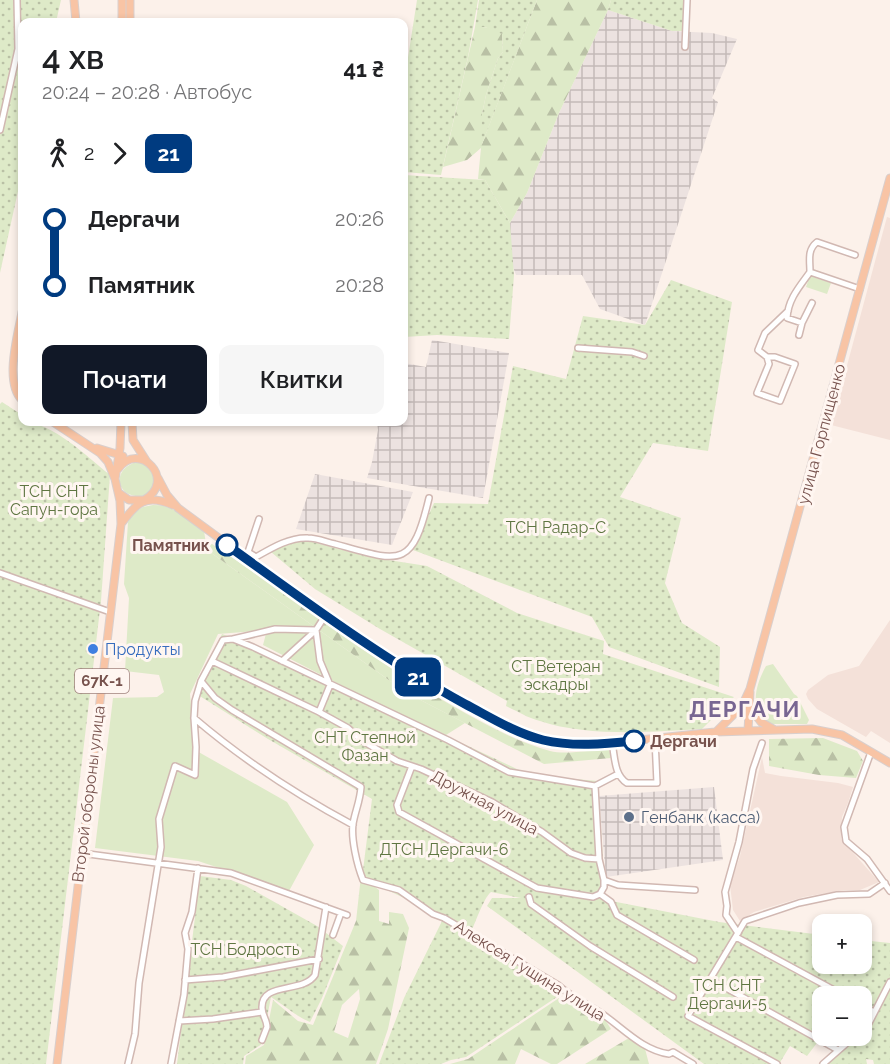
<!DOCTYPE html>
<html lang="uk">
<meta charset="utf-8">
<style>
:root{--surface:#fff;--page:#f6f6f6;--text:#202124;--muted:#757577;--accent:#111827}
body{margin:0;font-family:Raleway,sans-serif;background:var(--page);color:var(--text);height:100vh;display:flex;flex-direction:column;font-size:22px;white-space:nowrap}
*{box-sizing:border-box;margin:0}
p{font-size:20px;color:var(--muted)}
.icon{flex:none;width:33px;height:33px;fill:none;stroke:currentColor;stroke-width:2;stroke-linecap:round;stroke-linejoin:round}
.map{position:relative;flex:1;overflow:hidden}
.details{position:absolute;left:18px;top:18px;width:390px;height:408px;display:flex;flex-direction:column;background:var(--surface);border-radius:12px;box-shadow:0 3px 9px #0003}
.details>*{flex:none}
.badge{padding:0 12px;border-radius:9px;font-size:21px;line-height:39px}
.tools{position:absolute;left:812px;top:914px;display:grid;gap:12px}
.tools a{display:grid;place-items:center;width:60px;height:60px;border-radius:12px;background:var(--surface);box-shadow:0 3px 9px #0003;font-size:30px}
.map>.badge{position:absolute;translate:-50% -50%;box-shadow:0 0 0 3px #fff}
.legs{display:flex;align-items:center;gap:9px;height:66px;padding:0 24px;font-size:20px}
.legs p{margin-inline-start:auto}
.overview{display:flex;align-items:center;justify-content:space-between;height:102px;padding:0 24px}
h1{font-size:33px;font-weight:600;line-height:45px}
.action{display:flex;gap:12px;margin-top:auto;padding:12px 24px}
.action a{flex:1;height:69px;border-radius:12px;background:var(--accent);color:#fff;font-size:24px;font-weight:600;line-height:69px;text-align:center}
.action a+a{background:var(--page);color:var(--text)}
ul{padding:0 24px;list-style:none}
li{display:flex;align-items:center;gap:21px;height:66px;font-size:22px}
li i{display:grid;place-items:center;width:9px;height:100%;margin:0 8px;background:currentColor}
li i::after{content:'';width:15px;height:15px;margin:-8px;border:4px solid;border-radius:50%;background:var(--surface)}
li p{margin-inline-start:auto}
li:first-child i{background:linear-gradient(#0000 50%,currentColor 0)}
li:last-child i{background:linear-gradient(currentColor 50%,#0000 0)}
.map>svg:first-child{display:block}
</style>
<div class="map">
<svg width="890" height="1064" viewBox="0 0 890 1064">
<defs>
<pattern id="industrial-grid" width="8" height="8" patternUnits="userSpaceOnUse" patternTransform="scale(1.5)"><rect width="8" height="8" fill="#ece2e0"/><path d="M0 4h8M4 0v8" fill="none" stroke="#c4bab8"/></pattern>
<pattern id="forest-firs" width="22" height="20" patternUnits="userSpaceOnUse" patternTransform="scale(1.5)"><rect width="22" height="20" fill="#deeac8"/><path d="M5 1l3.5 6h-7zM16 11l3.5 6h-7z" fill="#b9c0a5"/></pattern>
<pattern id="garden-dots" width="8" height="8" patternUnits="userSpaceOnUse" patternTransform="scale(1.5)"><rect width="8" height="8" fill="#deeac8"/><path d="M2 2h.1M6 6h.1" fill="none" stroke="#b9c0a5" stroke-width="1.8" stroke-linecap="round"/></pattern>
</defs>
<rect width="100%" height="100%" fill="#fcf1ea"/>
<path fill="#f4e1d9" d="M887 217 890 218V440L831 425Z
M890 620V743L871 731 866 737 817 709 808 699 806 694 808 690 828 675 859 666Z
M762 757 765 773 781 776 838 783 853 787 848 803 842 817 841 839 879 882 860 890H844L804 897 754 912 740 921 733 910 730 885 740 856Z"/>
<path fill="url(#industrial-grid)" d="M608 10 672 31 712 33 737 39 712 98 718 102 645 325 600 309 582 275H516L511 262 510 223 527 193 559 113Z
M432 340 509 353 483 498 367 478 372 462 378 430 377 422H404V363L426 367Z
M315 474 413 492 392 545 296 529Z
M714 787 723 860 606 877 599 796Z"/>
<path fill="#deeac8" d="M810 276 831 283 827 294 806 287Z
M137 462 148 465 156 481 147 496C114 501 111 468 137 462Z
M153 505C174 505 187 518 204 531L207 550 407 693 465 723 446 735 378 704 263 645 267 630 218 634 190 694 195 750 287 802 314 845 289 891 198 861 95 848 113 698 157 697 164 692 159 675 125 671 129 598 124 584 128 522 134 513 143 507Z
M773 664 794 694 797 696 809 720 807 724H771C747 712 756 684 766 666Z"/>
<path fill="url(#forest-firs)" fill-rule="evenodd" d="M537 0H611L608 10 559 113 527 193 510 223 485 180 478 179 481 148 467 160 443 167 475 27C484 27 494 27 502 34L503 52 498 58 486 95 482 114V144Z
M206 540C289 594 365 656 451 705 483 723 516 742 550 751 565 755 593 750 609 749L611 758 544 764 407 693 207 550Z
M823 738 857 751 863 761 856 778 819 775 769 766V739Z
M361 876 379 890V921L389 924V912L403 914 409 928 388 1029 376 1064H245L246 1056 264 1045 273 1000 298 1021 313 1025 356 921ZM359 989 360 999 348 1038 334 1032 342 1005Z
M559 998 602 1015 611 1029 557 1064H551L521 1049 515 1064H450L468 1059Z
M629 1038 644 1045 649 1064H585Z"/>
<path fill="url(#garden-dots)" d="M0 0H61L56 22H22V173L0 273Z
M417 0H478L468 57 441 175 404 172V83Z
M479 0H537L481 147 482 114 486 95 498 58 503 52 502 34 485 27H475Z
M611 0H686L683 31H672L608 10Z
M404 175 485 180 510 223 514 275 509 339 437 335 404 337Z
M671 280 732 302 708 451 653 443 620 497 681 518 665 583 682 623 720 647 719 687 609 647 592 617 413 550 434 503 488 504 513 366 566 379 583 316 645 325Z
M2 402 22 415V422C53 422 86 456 110 475L101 601 46 1064H0V404Z
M309 541 369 557 427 566 517 613 604 641 603 654 734 697 702 729C652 732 587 737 540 721 528 718 517 711 506 706L507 701 380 629 315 589 271 552 289 543Z
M222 634 258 647 519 770 551 777 598 781 603 860 595 859 598 861 602 881 598 895 552 893 601 899 719 922 822 935V963H861V940L890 943V1064H874L873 1060 866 1059 867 1064H826L857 1035H861L866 1017 861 1025V996H822L823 1035 807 1056 790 1046 779 1064H704L487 906 492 898H521L491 892C484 897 474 926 469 937L563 993 466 1057 451 1060 441 1064H379L404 998 444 917 362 878 372 799 268 739 195 693 198 683Z
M200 876 231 880 246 886 317 926 343 946 322 998 310 1022C295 1016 284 1005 271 997L262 1044 244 1056 243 1064H177Z"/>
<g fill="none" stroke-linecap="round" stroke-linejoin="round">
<g stroke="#d1b8b2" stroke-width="8">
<path id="minor" d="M685 47 687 0
M0 130 18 49 17 0
M855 255 817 242C807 250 810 260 810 272L860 289
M802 323 812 303
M799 335 802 323 787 318C788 299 800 286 810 272
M578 348 632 352 644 356
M767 357H775L795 364 780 401 757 393 769 364 767 357 758 350 765 333 788 311
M256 557 248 552 259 519
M249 561C267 551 287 537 308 538 317 538 326 542 335 544 400 562 412 570 429 498
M0 573 110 612
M233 639 275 629 316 630 320 661 330 685 319 712
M212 661 319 712 348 728 361 740 397 761 421 769 492 802 542 832 571 853 585 858 599 859
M282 661 316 630 325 616
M201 681 215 698 232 710 361 787C360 802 355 811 353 824 351 839 357 865 363 880L399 890 433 914 444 918 558 985C571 997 587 1004 601 1013 623 1028 642 1050 669 1054L673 1052 693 1064
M194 718C242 759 297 795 353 825
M612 743C615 757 614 775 627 783H657L655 739
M871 752 844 827 846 841 867 859 890 891
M412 766 397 805 399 812 537 888 593 897 600 894 604 887V880
M618 774 595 786 599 859 604 880 618 885 695 890
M81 853 231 873 347 915
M600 894 611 902 617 915 694 960
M529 897 531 904 590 946 673 997
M738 933 726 915 727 906 725 892 739 842 753 769 762 743
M333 935 341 913
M736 937 845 996
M710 979 838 1050
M185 980 223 977 319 959
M861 1005 874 1012
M179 1021 213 1019 262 1012
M861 1031 868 1025 890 982
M262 1040 267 1027C267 1020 262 1015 262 1008 261 981 303 994 315 975L326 907
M128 1064 135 1034 139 983 161 847 159 819 175 766 195 775 196 747 194 718 195 701 201 681 223 640 233 639 253 647 448 740 509 772 595 786
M171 1064 184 995 188 949 185 933 192 912 198 868
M777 1064 688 1016 745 921 799 903 837 895 869 894 885 883
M823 1064 856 1035"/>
</g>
<g stroke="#d9cfcd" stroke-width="9">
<path id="major" d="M74 0 76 22
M122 0V22
M130 0V22
M22 312C18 335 4 382 22 400
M53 422 100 453 108 462 115 479
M132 422 133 440 147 462
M97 448 123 456
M118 469C139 439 178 481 144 500H129L119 493
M158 478 167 495 178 508 351 635 395 664 511 728 527 735 561 743H612L715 732 812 729 842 735 890 763
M121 524C137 503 145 493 173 505
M751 709 761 722 773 729
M748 731 750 692
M716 732 742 706 750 689 890 178
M57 1064 121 524 120 501 115 479 120 448 121 422"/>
</g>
<use href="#minor" stroke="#fff" stroke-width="5"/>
<use href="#major" stroke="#f8c4a5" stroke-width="7"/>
</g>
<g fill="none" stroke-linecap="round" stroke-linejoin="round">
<g stroke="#fff" stroke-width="14">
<path id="line-1" d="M227 545C305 601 381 658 465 704 490 717 515 733 543 740 572 747 605 744 634 741"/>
</g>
<use href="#line-1" stroke="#003b80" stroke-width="9"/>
</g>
<g fill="#fff" stroke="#003b80" stroke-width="3">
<circle cx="227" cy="545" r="10"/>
<circle cx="634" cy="741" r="10"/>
</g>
<circle fill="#3f7fe0" stroke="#fff6f1" stroke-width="2" cx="93" cy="649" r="6"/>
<circle fill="#5c6f8a" stroke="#fff6f1" stroke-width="2" cx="629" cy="817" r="6"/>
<g text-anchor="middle" stroke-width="6" stroke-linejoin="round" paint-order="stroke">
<rect fill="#fff6f1" stroke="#a0837e" stroke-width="1.5" x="75" y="669" width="54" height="24" rx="4.5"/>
<g font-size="15" font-weight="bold" fill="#77524d">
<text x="102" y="686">67К-1</text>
</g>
<g font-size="16" fill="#77524d" stroke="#fff6f1">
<text transform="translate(821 434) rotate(-75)" y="6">улица Горпищенко</text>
<text transform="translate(88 794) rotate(-83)" y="6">Второй обороны улица</text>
<text transform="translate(485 802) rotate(28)" y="6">Дружная улица</text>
<text transform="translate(530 970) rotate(32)" y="6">Алексея Гущина улица</text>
</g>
<g font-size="16" fill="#5f7642" stroke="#fff6f1">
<text x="54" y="497">ТСН СНТ<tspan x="54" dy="18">Сапун-гора</tspan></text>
<text x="556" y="533">ТСН Радар-С</text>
<text x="556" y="672">СТ Ветеран<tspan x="556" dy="18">эскадры</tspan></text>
<text x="365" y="743">СНТ Степной<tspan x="365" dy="18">Фазан</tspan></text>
<text x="444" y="855">ДТСН Дергачи-6</text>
<text x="245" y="955">ТСН Бодрость</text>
<text x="727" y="991">ТСН СНТ<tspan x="727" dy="18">Дергачи-5</tspan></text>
</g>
<g font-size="16" font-weight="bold" fill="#77524d" stroke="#fff6f1" text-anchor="end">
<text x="210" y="551">Памятник</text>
<text x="650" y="747" text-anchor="start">Дергачи</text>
</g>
<g font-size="16" fill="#366cbe" stroke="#fff6f1" text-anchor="start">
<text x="105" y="655">Продукты</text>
</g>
<g font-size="16" fill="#4e5e75" stroke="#fff6f1" text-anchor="start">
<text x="641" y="823">Генбанк (касса)</text>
</g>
<g font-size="22" font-weight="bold" letter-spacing="1.5" fill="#786692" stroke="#fff6f1">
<text x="745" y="717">ДЕРГАЧИ</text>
</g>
</g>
</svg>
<div class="tools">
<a>+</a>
<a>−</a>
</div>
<b class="badge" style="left:418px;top:677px;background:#003b80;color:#fff">21</b>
<section class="details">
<div class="overview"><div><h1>4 хв</h1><p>20:24 – 20:28 · Автобус</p></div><b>41 ₴</b></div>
<div class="legs"><svg class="icon" aria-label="walk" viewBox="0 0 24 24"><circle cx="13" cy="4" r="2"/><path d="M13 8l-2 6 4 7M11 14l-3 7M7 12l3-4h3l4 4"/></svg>2<svg class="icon" aria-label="forward" viewBox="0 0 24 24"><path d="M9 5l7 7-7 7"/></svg><b class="badge" style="background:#003b80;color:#fff">21</b></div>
<ul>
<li><i style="color:#003b80"></i><b>Дергачи</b><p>20:26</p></li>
<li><i style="color:#003b80"></i><b>Памятник</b><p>20:28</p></li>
</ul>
<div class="action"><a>Почати</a><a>Квитки</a></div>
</section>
</div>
